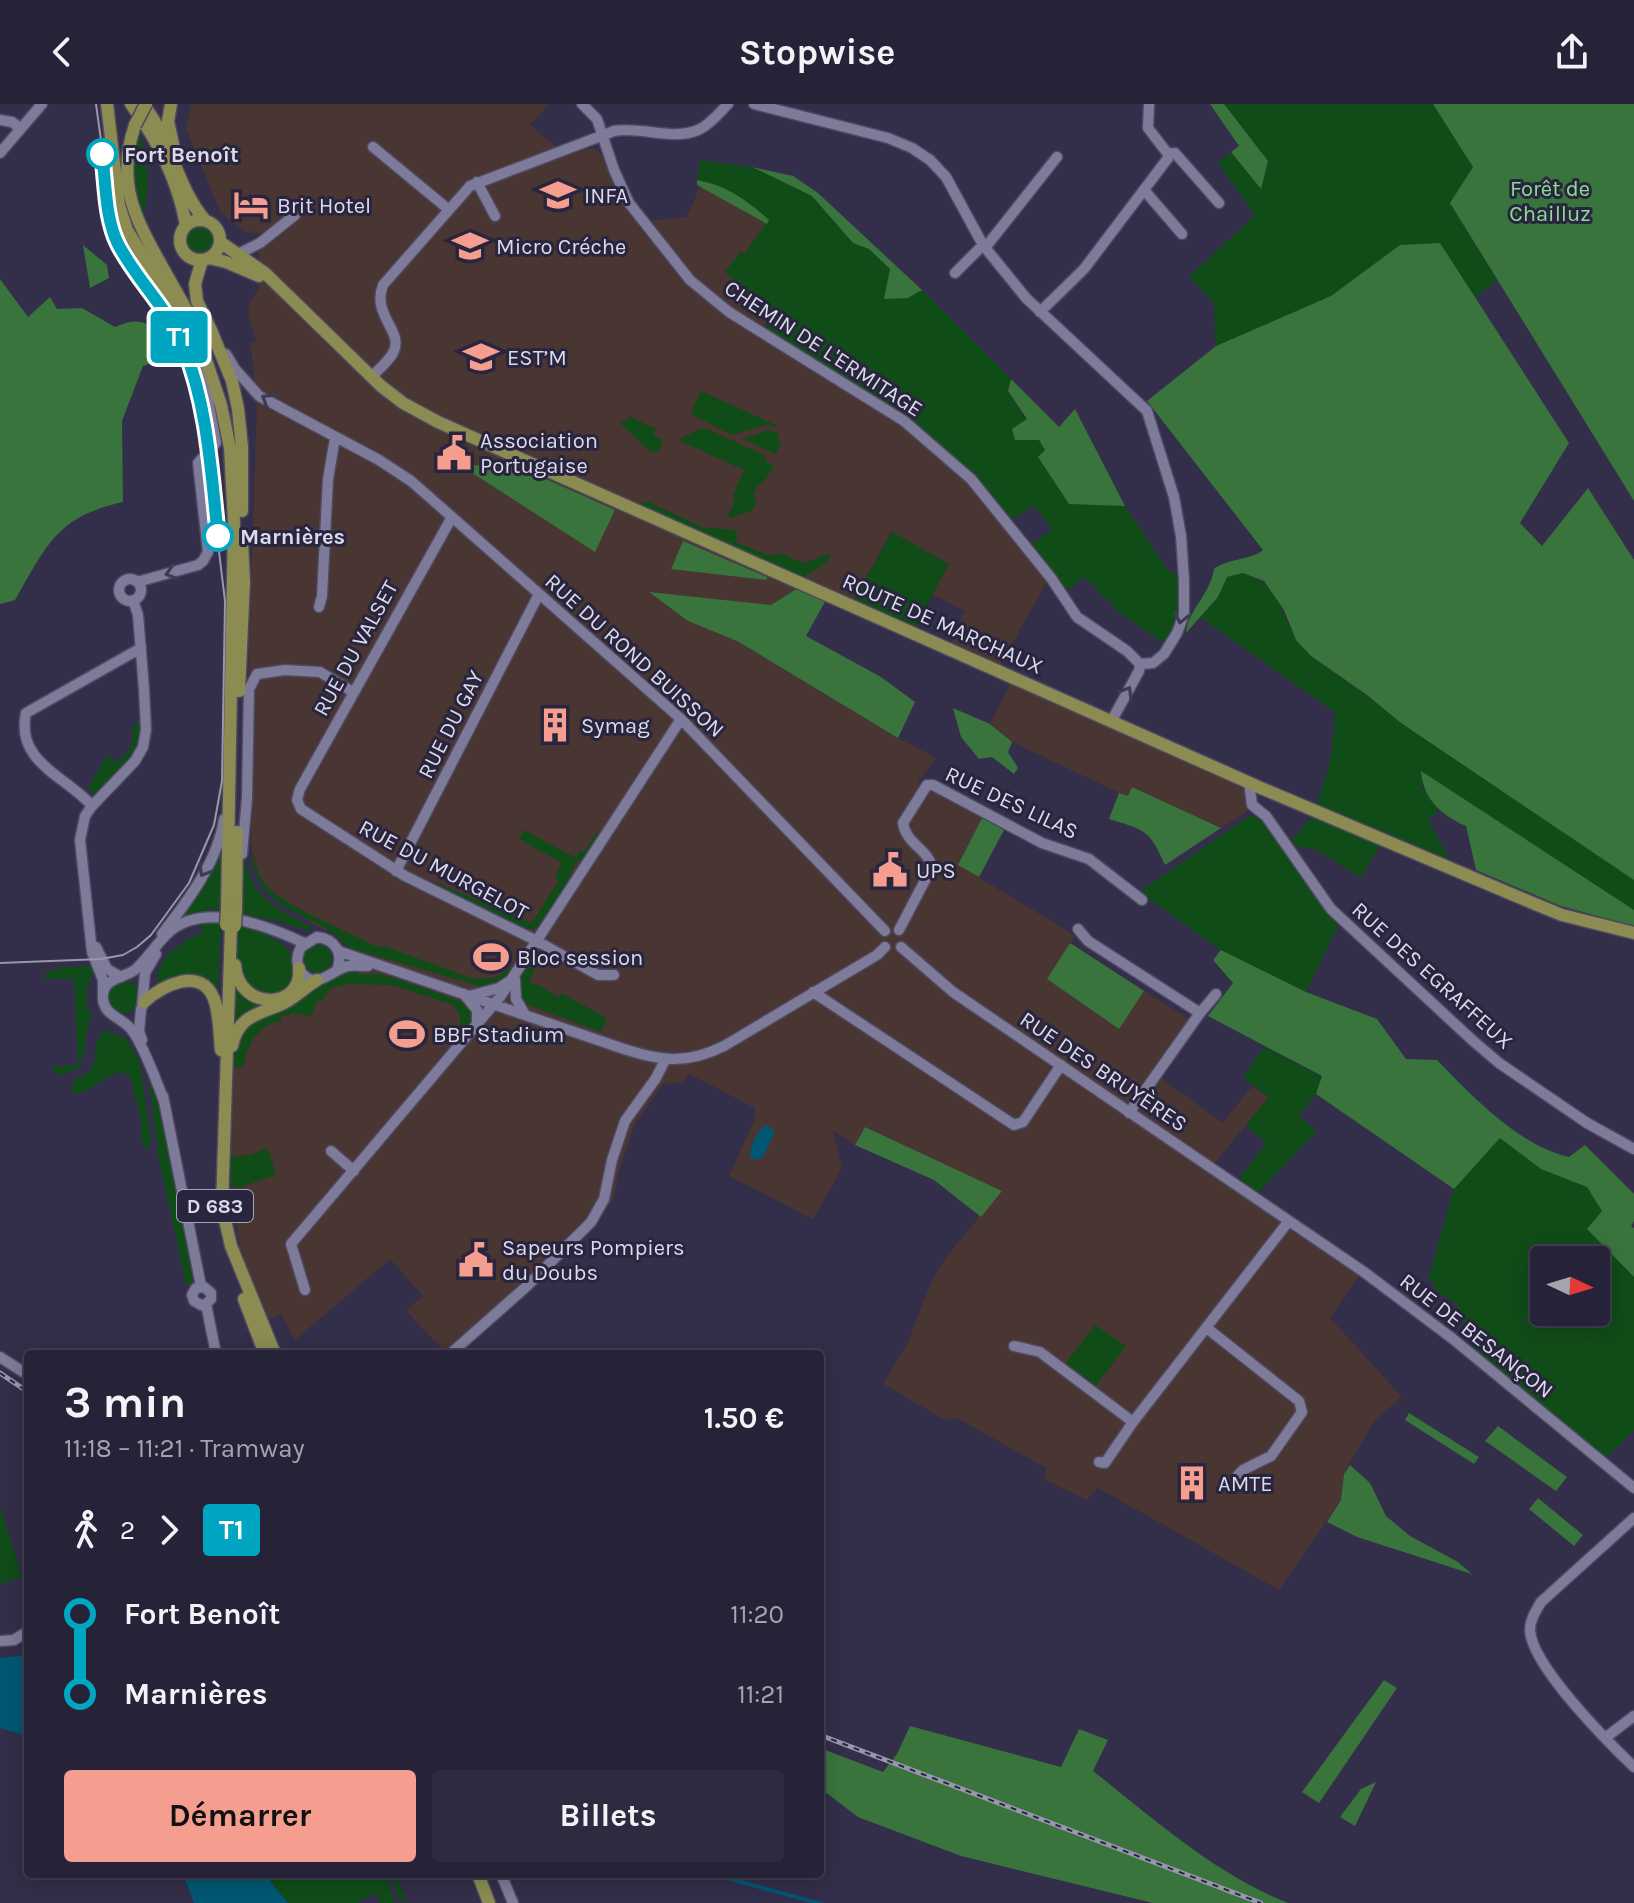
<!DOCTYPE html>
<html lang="fr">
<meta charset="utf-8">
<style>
:root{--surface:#262237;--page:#2e2a3f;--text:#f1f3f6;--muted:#a4a4ad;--line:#423f52;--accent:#f59d8e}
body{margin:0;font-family:Karla,sans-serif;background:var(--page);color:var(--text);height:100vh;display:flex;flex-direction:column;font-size:30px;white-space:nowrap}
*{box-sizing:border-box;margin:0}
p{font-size:26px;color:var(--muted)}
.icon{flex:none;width:44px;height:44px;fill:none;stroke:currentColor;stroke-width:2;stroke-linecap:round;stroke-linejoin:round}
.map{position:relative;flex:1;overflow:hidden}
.details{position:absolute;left:24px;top:1246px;width:800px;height:528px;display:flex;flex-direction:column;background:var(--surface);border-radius:8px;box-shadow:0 4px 20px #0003,0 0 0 2px var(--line)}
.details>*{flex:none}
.badge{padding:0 16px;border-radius:6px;font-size:28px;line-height:52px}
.needle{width:52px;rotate:94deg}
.tools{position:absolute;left:1530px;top:1142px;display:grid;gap:16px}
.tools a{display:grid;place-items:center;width:80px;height:80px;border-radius:8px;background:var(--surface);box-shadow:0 4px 20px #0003,0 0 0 2px var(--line);font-size:40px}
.map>.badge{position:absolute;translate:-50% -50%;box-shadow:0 0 0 4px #fff}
.legs{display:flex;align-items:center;gap:12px;height:88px;padding:0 40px;font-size:26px}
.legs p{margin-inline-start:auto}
.summary{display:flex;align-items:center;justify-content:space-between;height:136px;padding:0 40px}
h1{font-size:44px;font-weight:700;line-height:60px}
.button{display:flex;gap:16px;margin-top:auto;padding:16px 40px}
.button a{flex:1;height:92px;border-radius:8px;background:var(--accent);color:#111;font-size:32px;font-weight:700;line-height:92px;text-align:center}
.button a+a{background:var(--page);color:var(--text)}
ul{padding:0 40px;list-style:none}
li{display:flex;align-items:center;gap:28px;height:80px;font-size:30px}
li i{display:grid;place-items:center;width:12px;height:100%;margin:0 10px;background:currentColor}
li i::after{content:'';width:20px;height:20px;margin:-10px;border:6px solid;border-radius:50%;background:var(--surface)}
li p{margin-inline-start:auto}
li:first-child i{background:linear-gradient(#0000 50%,currentColor 0)}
li:last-child i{background:linear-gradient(currentColor 50%,#0000 0)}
header{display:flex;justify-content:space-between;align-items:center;height:104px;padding:0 40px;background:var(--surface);font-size:36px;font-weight:700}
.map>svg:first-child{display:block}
</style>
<header><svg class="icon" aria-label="back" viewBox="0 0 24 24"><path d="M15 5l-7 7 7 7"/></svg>Stopwise<svg class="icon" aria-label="share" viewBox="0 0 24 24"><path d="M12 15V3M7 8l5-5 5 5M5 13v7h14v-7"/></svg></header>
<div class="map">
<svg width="1634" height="1799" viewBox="0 0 1634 1799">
<rect width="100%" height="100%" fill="#332e49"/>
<path fill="#493531" d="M191 0H549L530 21 566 51 593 44 602 51 637 118 687 113 700 82 767 120 744 151 740 148 775 206 763 225 916 321 977 379 1006 411 1052 469 1000 561 951 540 965 507 932 490 949 460 891 428 849 505 801 482 771 501 651 489 688 517 739 538 898 634 936 654 918 678 982 714 958 761 1063 824 1075 832 1070 839 1199 922 1161 974 1223 1019 1252 982 1269 993 1215 1059 1364 1164 1330 1214 1402 1293 1374 1317 1344 1370 1341 1396 1279 1486 1098 1384 1087 1396 1044 1375 1046 1364 957 1314 945 1316 883 1280 908 1238 929 1183 946 1153 1001 1087 865 1023 855 1041 833 1027 842 1064 813 1115 729 1072 755 1015V1004L689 970 683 978 663 980 635 1020 618 1071 614 1094 601 1111 575 1141 459 1250H447L406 1207 423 1192 390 1155 295 1236 281 1210 272 1215 266 1213 240 1145 231 1082V1007L235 942 314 881 333 876 342 867 358 864 361 849 349 844 335 829 320 824 274 795 263 783 252 760 251 708 244 705 257 295 250 239 256 238 248 208 250 198 259 185V146L275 131 244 128 220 107 186 25Z
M1011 578 1243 681 1249 706 1221 724 1132 683 1128 693 1012 638 990 620Z"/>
<path fill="#104c18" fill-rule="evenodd" d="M1224 0H1433L1473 63 1450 99 1497 177 1475 193 1440 140 1400 141 1331 192 1216 242 1214 199 1189 173 1255 111 1218 59 1231 48 1261 85 1268 57Z
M138 24C149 56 151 88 141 121L129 70Z
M700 56 752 63 812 92 853 139 869 145 890 166 908 194 922 186 1011 275 1008 287 1045 346 1069 400 1125 402 1163 459 1169 467 1180 473C1180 498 1181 520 1165 540L1121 510 1084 473 1064 488 1030 441 1052 426 1035 402 1010 416 977 379 916 321 763 225 774 206 725 168 740 148 744 150 769 116 712 79 697 76Z
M186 135a14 14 0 1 1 28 0a14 14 0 1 1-28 0Z
M701 287 780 323 766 321 732 331 693 311 692 307Z
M629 312 656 325 653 331 663 336 659 347 650 348 620 319 621 316 626 318Z
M700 325H707L766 352V358L774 362 763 379 757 382 753 393 757 396 752 406 730 414 728 411 735 397 733 391 744 366 678 336Z
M768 326 779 330 778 334 781 340 775 350 743 335Z
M643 398H649L702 423 734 426 737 429 736 438 770 452 779 449 804 459 831 449 826 459 804 473 640 400Z
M892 428 949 460 915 523 854 495Z
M1243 469C1281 483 1277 503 1295 533 1307 555 1348 577 1367 592 1379 600 1390 610 1401 619L1634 776V806L1422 668V683L1439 707 1428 715 1449 755 1317 700 1329 662 1336 609 1200 513 1218 493 1227 473Z
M140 615 143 618C136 658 123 664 96 691L88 684 107 651 116 657C128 653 134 639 132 626Z
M1314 710 1377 737 1378 745 1361 774 1317 746 1294 742 1291 738Z
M1251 711 1264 717 1319 799 1338 822 1306 888 1221 846 1139 788Z
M248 721C247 733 245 747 246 759 251 794 284 808 311 823L310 827 282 818 243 810V803L239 799Z
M524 726 576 754 580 747 584 748 596 729 598 730 582 756 576 758 565 783 539 822 533 825 522 824 439 784 434 778 530 818 534 816 559 776 555 773 562 759 519 735Z
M224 732 222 805H218V807L208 804 207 807 191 809V814L174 821Z
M252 745C255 757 257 771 266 781 285 803 349 828 377 843L384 842 471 874H495L513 862 516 863C508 874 497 884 483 883L349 844C317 805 252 811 252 745Z
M217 819 221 821 218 892 211 883 158 882C152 857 183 835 203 829L201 820Z
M241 822C273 832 304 842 292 882L275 892 249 885 237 863 238 824Z
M304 855a14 14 0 1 1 28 0a14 14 0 1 1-28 0Z
M543 844 553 853 551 855 541 850 529 879C547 882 545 887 559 893L561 889 607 914 601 928 521 898 518 879 535 845Z
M91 862 94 869C85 884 83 898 92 913 84 926 86 959 78 964 73 967 64 969 59 971L53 967 50 958 52 963 78 961 74 875H45V870L57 864Z
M352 864 360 871C367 870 372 869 379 870 390 872 462 896 469 902 472 905 474 909 476 913L465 928 460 922V912L453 901 392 881 349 880 331 884 322 897 317 896 312 911 303 912 302 909 281 912 282 917C258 920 246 942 243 964L232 963 235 942 247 919 314 881C330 879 337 869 352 864Z
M234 872 271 898 232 929Z
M108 893a16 16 0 1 1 32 0a16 16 0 1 1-32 0Z
M104 926 127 935 139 956 151 1033 148 1045 143 1044 140 1013 130 972 117 968 78 991 71 986 74 976C108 963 86 948 104 926Z
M1264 943 1322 973 1316 990 1299 1012 1317 1027 1257 1090 1238 1076 1266 1039 1246 1021 1269 993 1243 974Z
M152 975 160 988 196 1171 192 1183 186 1180 159 1056 149 979Z
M1500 1034 1541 1065 1587 1083 1602 1107 1587 1125 1634 1173V1326L1606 1354 1471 1242 1456 1199 1433 1185 1436 1180 1428 1175 1454 1085ZM1544 1156H1596V1208H1544Z
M268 1044 276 1071 238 1084 231 1082V1052L250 1051Z
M1095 1221 1126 1242 1095 1283 1065 1260Z
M0 1402 22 1473 0 1480Z
M264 1770H396L407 1799H404L402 1794 399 1795 392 1776 387 1779 395 1799H380L376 1789 356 1799H288Z"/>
<path fill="#39743d" d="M1210 0H1224L1268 57 1261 85 1231 48 1239 42Z
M1433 0H1634V397L1450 99 1473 63Z
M752 63 793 72 818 89 922 186 908 194 884 195 890 165 869 145 853 139 812 92Z
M697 76C726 81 748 97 769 116L767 120 697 81Z
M1440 139 1569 339 1520 419 1542 442 1588 384 1634 456V776L1401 619 1367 591 1311 552 1296 536 1284 506 1264 477 1243 469 1227 473 1218 493 1186 529C1188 506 1210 491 1214 465 1228 454 1252 456 1263 446L1147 297 1216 242 1331 192 1400 141Z
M83 141 107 161 109 174 90 184Z
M0 175 28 213 50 193 57 205 82 204 115 223C148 208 157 225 171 253L143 262 122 317 123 398C56 413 47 441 15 496L0 500Z
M1011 275 1059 323 1075 305 1125 402 1069 400 1038 353 1045 346 1039 336H1015L1012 325 1027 315 1008 287Z
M510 359 615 406 595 448 466 365 469 362Z
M683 437 767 473 766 476 671 465Z
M801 482 827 494 806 532 881 573 915 598 898 634 739 538 688 517 649 488 771 501Z
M953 604 990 620 1012 638 1008 648 1018 664 1014 670 992 653 979 655 961 633Z
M1421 667 1634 806V822L1561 802 1476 766 1466 722C1441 711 1423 695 1421 667Z
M1132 683 1221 724 1165 761C1150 726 1145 726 1109 715L1119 689 1128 692Z
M982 714 1004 726 979 773 958 761Z
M1070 839 1144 887 1119 925 1047 875Z
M1221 846 1306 888 1377 915 1406 955 1437 956C1473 993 1518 1041 1569 1053L1585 1041 1634 1090V1117L1631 1122 1634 1124V1173L1587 1125 1602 1107 1587 1083 1541 1065 1500 1034 1454 1085 1316 990 1322 972 1208 912 1233 879 1213 856Z
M865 1023 1002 1087 981 1113 934 1076 855 1041Z
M1409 1309 1479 1353 1474 1360 1405 1316Z
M1498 1322 1567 1373 1556 1387 1485 1337Z
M1350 1361 1370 1379 1386 1412 1410 1432 1458 1458 1472 1470 1357 1433 1327 1418 1341 1396 1344 1370Z
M1538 1394 1583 1431 1574 1442 1529 1405Z
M1384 1576 1397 1584 1319 1699 1302 1688Z
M910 1622 1061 1663 1079 1625 1108 1636 1093 1667C1154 1715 1215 1770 1288 1799H1153L961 1752 858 1713 820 1684V1644L883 1668 897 1650Z
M1376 1678 1355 1722 1340 1713 1361 1685Z"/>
<path fill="#005773" d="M767 1021 774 1026 773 1032 762 1054 754 1056 750 1052C750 1042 758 1025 767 1021Z
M28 1551V1632L0 1624V1554Z
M183 1770H264L288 1799H194Z
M704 1770H720L824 1799H811Z"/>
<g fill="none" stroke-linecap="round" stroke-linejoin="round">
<g stroke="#4d4960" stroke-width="13">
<path id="minor" d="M582 0 597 15 614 66 629 99 690 176 729 208 904 317 971 375 1051 474 1077 513 1127 547 1140 560
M754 0 888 34 912 44 930 56 946 73 983 141 1026 194 1147 307 1174 393 1181 432 1184 476V510L1177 529 1164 550 1153 559 1140 560
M0 16 12 18 20 24
M373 43 448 105
M0 49 42 0
M1168 50 1175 49 1219 99
M477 78 495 112
M1144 86 1182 130
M985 144 1057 53
M238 150 260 139 295 111
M955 169 983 141
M1040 208 1084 165 1168 54V50L1148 24 1149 0
M226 250 235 265 259 292 379 356 411 377 452 413 681 615 885 827
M371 273C378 266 388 258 393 249 405 227 371 212 383 181L470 82 614 27C641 22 671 37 698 26 710 21 720 8 728 0
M452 413 300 685 297 696 301 705 405 772 537 837 598 871H614
M119 486a11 11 0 1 1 22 0a11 11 0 1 1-22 0Z
M137 478 198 461 203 457 208 448 198 359 216 339 203 268 206 256
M319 503 322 492 328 375 335 334
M1112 616 1139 567 1140 560
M1249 678 1252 701 1266 712 1331 805 1471 935 1499 959 1587 1019 1634 1045
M92 702C68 673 15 659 26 609L141 544
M242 750 247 694 249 585 257 570 285 566 320 568 353 588
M396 767 539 490
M1078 825 1088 837 1200 909 1129 1009
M899 826 932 763C928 745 906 740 903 719L927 681H933L1042 739 1089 755 1142 796
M162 830C188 797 218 757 224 715
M96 843 107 865 121 873
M901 843 953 888 1364 1168 1453 1235 1634 1384
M338 847 621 944C660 957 686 961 724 942L877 851 885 843
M337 866C344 849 335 835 317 833L301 843C297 851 295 859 301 868 317 888 332 865 348 862 354 861 361 862 368 862
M515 875 516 895 524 909
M813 888 1014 1021 1023 1018 1061 961
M103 890V876L92 848 80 736 85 712 92 702 135 657 143 643 146 626 144 585 138 511 133 496
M464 890 477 906V920
M473 891 499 884 510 877
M142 903 145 869 156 850
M141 905 139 927 142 936
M1200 909 1216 890
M163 992 201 1182
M164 997C157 978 143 940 131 925 122 914 104 911 103 895 101 873 124 875 136 865 148 854 157 839 169 828 205 797 268 822 304 839
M331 1047 354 1067
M305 1186 291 1140 500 893 681 615
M206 1200 201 1201 194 1197 192 1191 196 1184 204 1183 211 1189V1195L206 1200 216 1250
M1208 1225 1299 1297 1302 1308 1271 1352 1243 1366 1238 1371
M1014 1242 1040 1248 1133 1318 1288 1118
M450 1250 527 1182 591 1118 604 1095 612 1056 625 1017 656 974 665 956
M0 1253 28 1271
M1099 1358 1105 1359 1133 1318
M1634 1414 1541 1498C1536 1507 1530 1515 1530 1526 1531 1561 1608 1638 1634 1663
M0 1537 14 1536 28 1527
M1605 1634 1634 1612
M501 1770 513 1799"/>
</g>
<g stroke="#4d4960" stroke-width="15">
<path id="major" d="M107 0 119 101 127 126 206 256 221 301 230 344 234 418 227 805
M131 0C157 35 178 77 186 121
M142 0C171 33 176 82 204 115
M171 0 168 17 174 45
M135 21C115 80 136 116 164 166 178 191 192 216 206 241
M180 136a20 20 0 1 1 40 0a20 20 0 1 1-40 0Z
M220 138 265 169 381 282 403 299 438 318 1261 684 1535 800 1562 811 1634 829
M209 154 226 158 259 172
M202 156 195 180 197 197 211 226 232 277 238 305 242 343V407
M239 587 244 478 242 438
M236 805 237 728
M231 821 222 1103 231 1142 275 1250
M235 861C238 907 303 907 299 864
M144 898C162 882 201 861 214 895 220 911 219 929 221 946
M232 942C238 911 260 910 284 899 296 893 305 883 317 876
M244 1195 265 1250
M478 1770 489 1799"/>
</g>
<use href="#minor" stroke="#7e7a99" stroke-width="10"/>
<use href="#major" stroke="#8b8b52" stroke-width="12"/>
<path stroke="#9997ac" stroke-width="2" d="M0 859 101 855 123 851 137 843 151 831 189 779 214 721 222 677 225 497 201 299 184 242 156 193 119 142 114 130 96 0"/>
<g stroke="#9997ac" stroke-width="5">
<path id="rail" d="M0 1269 28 1288
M820 1631 1261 1799"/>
</g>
<use href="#rail" stroke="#29253e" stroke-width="2" stroke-dasharray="6" stroke-linecap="butt"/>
<g stroke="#4d4960" stroke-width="15" stroke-linecap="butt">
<path id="major-bridge" d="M135 21 146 0
M226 821 227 805
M235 822 236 805"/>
</g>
<use href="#major-bridge" stroke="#8b8b52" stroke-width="12"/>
</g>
<defs><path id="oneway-chevron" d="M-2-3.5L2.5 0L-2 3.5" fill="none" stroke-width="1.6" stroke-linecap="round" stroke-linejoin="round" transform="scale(2)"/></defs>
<g stroke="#3e3a55">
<use href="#oneway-chevron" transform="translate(267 295) rotate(-149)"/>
<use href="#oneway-chevron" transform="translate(171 469) rotate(163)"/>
<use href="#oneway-chevron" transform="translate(1181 514) rotate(103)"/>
<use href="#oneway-chevron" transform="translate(1127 588) rotate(-59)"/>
<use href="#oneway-chevron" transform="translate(204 767) rotate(121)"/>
</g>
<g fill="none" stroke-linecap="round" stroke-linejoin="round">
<g stroke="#fff" stroke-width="18">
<path id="line-1" d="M102 50C106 78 105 114 118 140 137 177 169 205 184 244 208 303 211 370 218 432"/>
</g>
<use href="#line-1" stroke="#00a5c2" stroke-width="12"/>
</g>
<defs>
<g id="university-bare" transform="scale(2.76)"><path d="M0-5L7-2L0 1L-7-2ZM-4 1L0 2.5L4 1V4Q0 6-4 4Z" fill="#f59d8e" stroke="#29253e" stroke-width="2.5" paint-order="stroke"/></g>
<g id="hotel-bare" transform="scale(2.76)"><path d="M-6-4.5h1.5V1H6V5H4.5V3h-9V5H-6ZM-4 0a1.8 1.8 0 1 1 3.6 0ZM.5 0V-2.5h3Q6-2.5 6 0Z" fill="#f59d8e" stroke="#29253e" stroke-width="2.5" paint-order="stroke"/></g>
<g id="school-bare" transform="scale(2.76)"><path d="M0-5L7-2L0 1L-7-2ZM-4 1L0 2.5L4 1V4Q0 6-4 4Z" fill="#f59d8e" stroke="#29253e" stroke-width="2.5" paint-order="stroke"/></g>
<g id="civic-bare" transform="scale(2.76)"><path d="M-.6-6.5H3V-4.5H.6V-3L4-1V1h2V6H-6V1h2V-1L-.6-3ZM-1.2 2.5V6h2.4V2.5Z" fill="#f59d8e" stroke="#29253e" stroke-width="2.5" paint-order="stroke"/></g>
<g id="building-bare" transform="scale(2.76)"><path d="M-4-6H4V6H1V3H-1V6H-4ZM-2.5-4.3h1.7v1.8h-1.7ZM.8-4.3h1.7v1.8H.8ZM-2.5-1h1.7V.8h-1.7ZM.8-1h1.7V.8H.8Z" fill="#f59d8e" stroke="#29253e" stroke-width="2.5" paint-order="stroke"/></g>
<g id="stadium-bare" transform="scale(2.76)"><path d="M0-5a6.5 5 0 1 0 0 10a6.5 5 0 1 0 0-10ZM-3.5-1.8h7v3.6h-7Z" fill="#f59d8e" stroke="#29253e" stroke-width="2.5" paint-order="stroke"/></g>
</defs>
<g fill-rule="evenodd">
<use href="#university-bare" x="558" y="91"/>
<use href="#hotel-bare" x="251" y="101"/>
<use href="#school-bare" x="470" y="142"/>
<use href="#university-bare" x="481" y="253"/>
<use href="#civic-bare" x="454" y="349"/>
<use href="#building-bare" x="555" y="621"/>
<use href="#civic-bare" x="890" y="766"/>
<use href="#stadium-bare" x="491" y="853"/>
<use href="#stadium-bare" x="407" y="930"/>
<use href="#civic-bare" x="476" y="1156"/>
<use href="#building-bare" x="1192" y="1379"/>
</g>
<g fill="#fff" stroke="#00a5c2" stroke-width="4">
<circle cx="102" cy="50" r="14"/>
<circle cx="218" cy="432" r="14"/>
</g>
<g text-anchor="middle" stroke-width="6" stroke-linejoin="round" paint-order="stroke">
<rect fill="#29253e" stroke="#a6a4b8" stroke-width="2" x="177" y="1086" width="76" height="32" rx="6"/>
<g font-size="20" font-weight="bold" fill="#dcdbec">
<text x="215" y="1109">D 683</text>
</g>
<g font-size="22" font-weight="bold" fill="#dcdbec" stroke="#29253e" text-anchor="start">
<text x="124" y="58">Fort Benoît</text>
<text x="240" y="440">Marnières</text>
</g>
<g font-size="22" fill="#8bdd8f" stroke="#29253e">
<text x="1550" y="92">Forêt de<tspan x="1550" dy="25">Chailluz</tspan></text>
</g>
<g font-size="22" fill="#dcdbec" stroke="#29253e" text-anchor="start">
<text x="584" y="99">INFA</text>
<text x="277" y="109">Brit Hotel</text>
<text x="496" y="150">Micro Créche</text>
<text x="507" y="261">EST’M</text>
<text x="480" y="344">Association<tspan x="480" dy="25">Portugaise</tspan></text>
<text x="581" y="629">Symag</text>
<text x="916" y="774">UPS</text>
<text x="517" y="861">Bloc session</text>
<text x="433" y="938">BBF Stadium</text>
<text x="502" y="1151">Sapeurs Pompiers<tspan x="502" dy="25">du Doubs</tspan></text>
<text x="1218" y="1387">AMTE</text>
</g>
<g font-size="22" fill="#dcdbec" stroke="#29253e">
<text transform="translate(824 244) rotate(33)" y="8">CHEMIN DE L'ERMITAGE</text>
<text transform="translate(943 519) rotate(24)" y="8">ROUTE DE MARCHAUX</text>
<text transform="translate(355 544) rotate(-61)" y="8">RUE DU VALSET</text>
<text transform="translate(635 551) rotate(42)" y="8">RUE DU ROND BUISSON</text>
<text transform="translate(450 620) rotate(-63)" y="8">RUE DU GAY</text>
<text transform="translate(1012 698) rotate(25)" y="8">RUE DES LILAS</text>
<text transform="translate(444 765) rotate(28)" y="8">RUE DU MURGELOT</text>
<text transform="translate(1433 871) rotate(42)" y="8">RUE DES EGRAFFEUX</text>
<text transform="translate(1104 967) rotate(34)" y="8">RUE DES BRUYÈRES</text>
<text transform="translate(1477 1231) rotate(38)" y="8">RUE DE BESANÇON</text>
</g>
</g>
</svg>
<div class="tools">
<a><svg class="needle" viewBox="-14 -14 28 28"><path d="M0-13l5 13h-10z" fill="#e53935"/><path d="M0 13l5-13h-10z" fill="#a4a4ad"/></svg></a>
</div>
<b class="badge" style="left:179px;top:233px;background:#00a5c2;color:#fff">T1</b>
<section class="details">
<div class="summary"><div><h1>3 min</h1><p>11:18 – 11:21 · Tramway</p></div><b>1.50 €</b></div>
<div class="legs"><svg class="icon" aria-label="walk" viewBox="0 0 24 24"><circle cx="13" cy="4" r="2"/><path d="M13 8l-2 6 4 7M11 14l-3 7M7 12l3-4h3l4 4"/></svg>2<svg class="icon" aria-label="forward" viewBox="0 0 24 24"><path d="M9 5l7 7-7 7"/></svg><b class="badge" style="background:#00a5c2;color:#fff">T1</b></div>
<ul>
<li><i style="color:#00a5c2"></i><b>Fort Benoît</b><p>11:20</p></li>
<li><i style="color:#00a5c2"></i><b>Marnières</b><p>11:21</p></li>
</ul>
<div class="button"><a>Démarrer</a><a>Billets</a></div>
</section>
</div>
